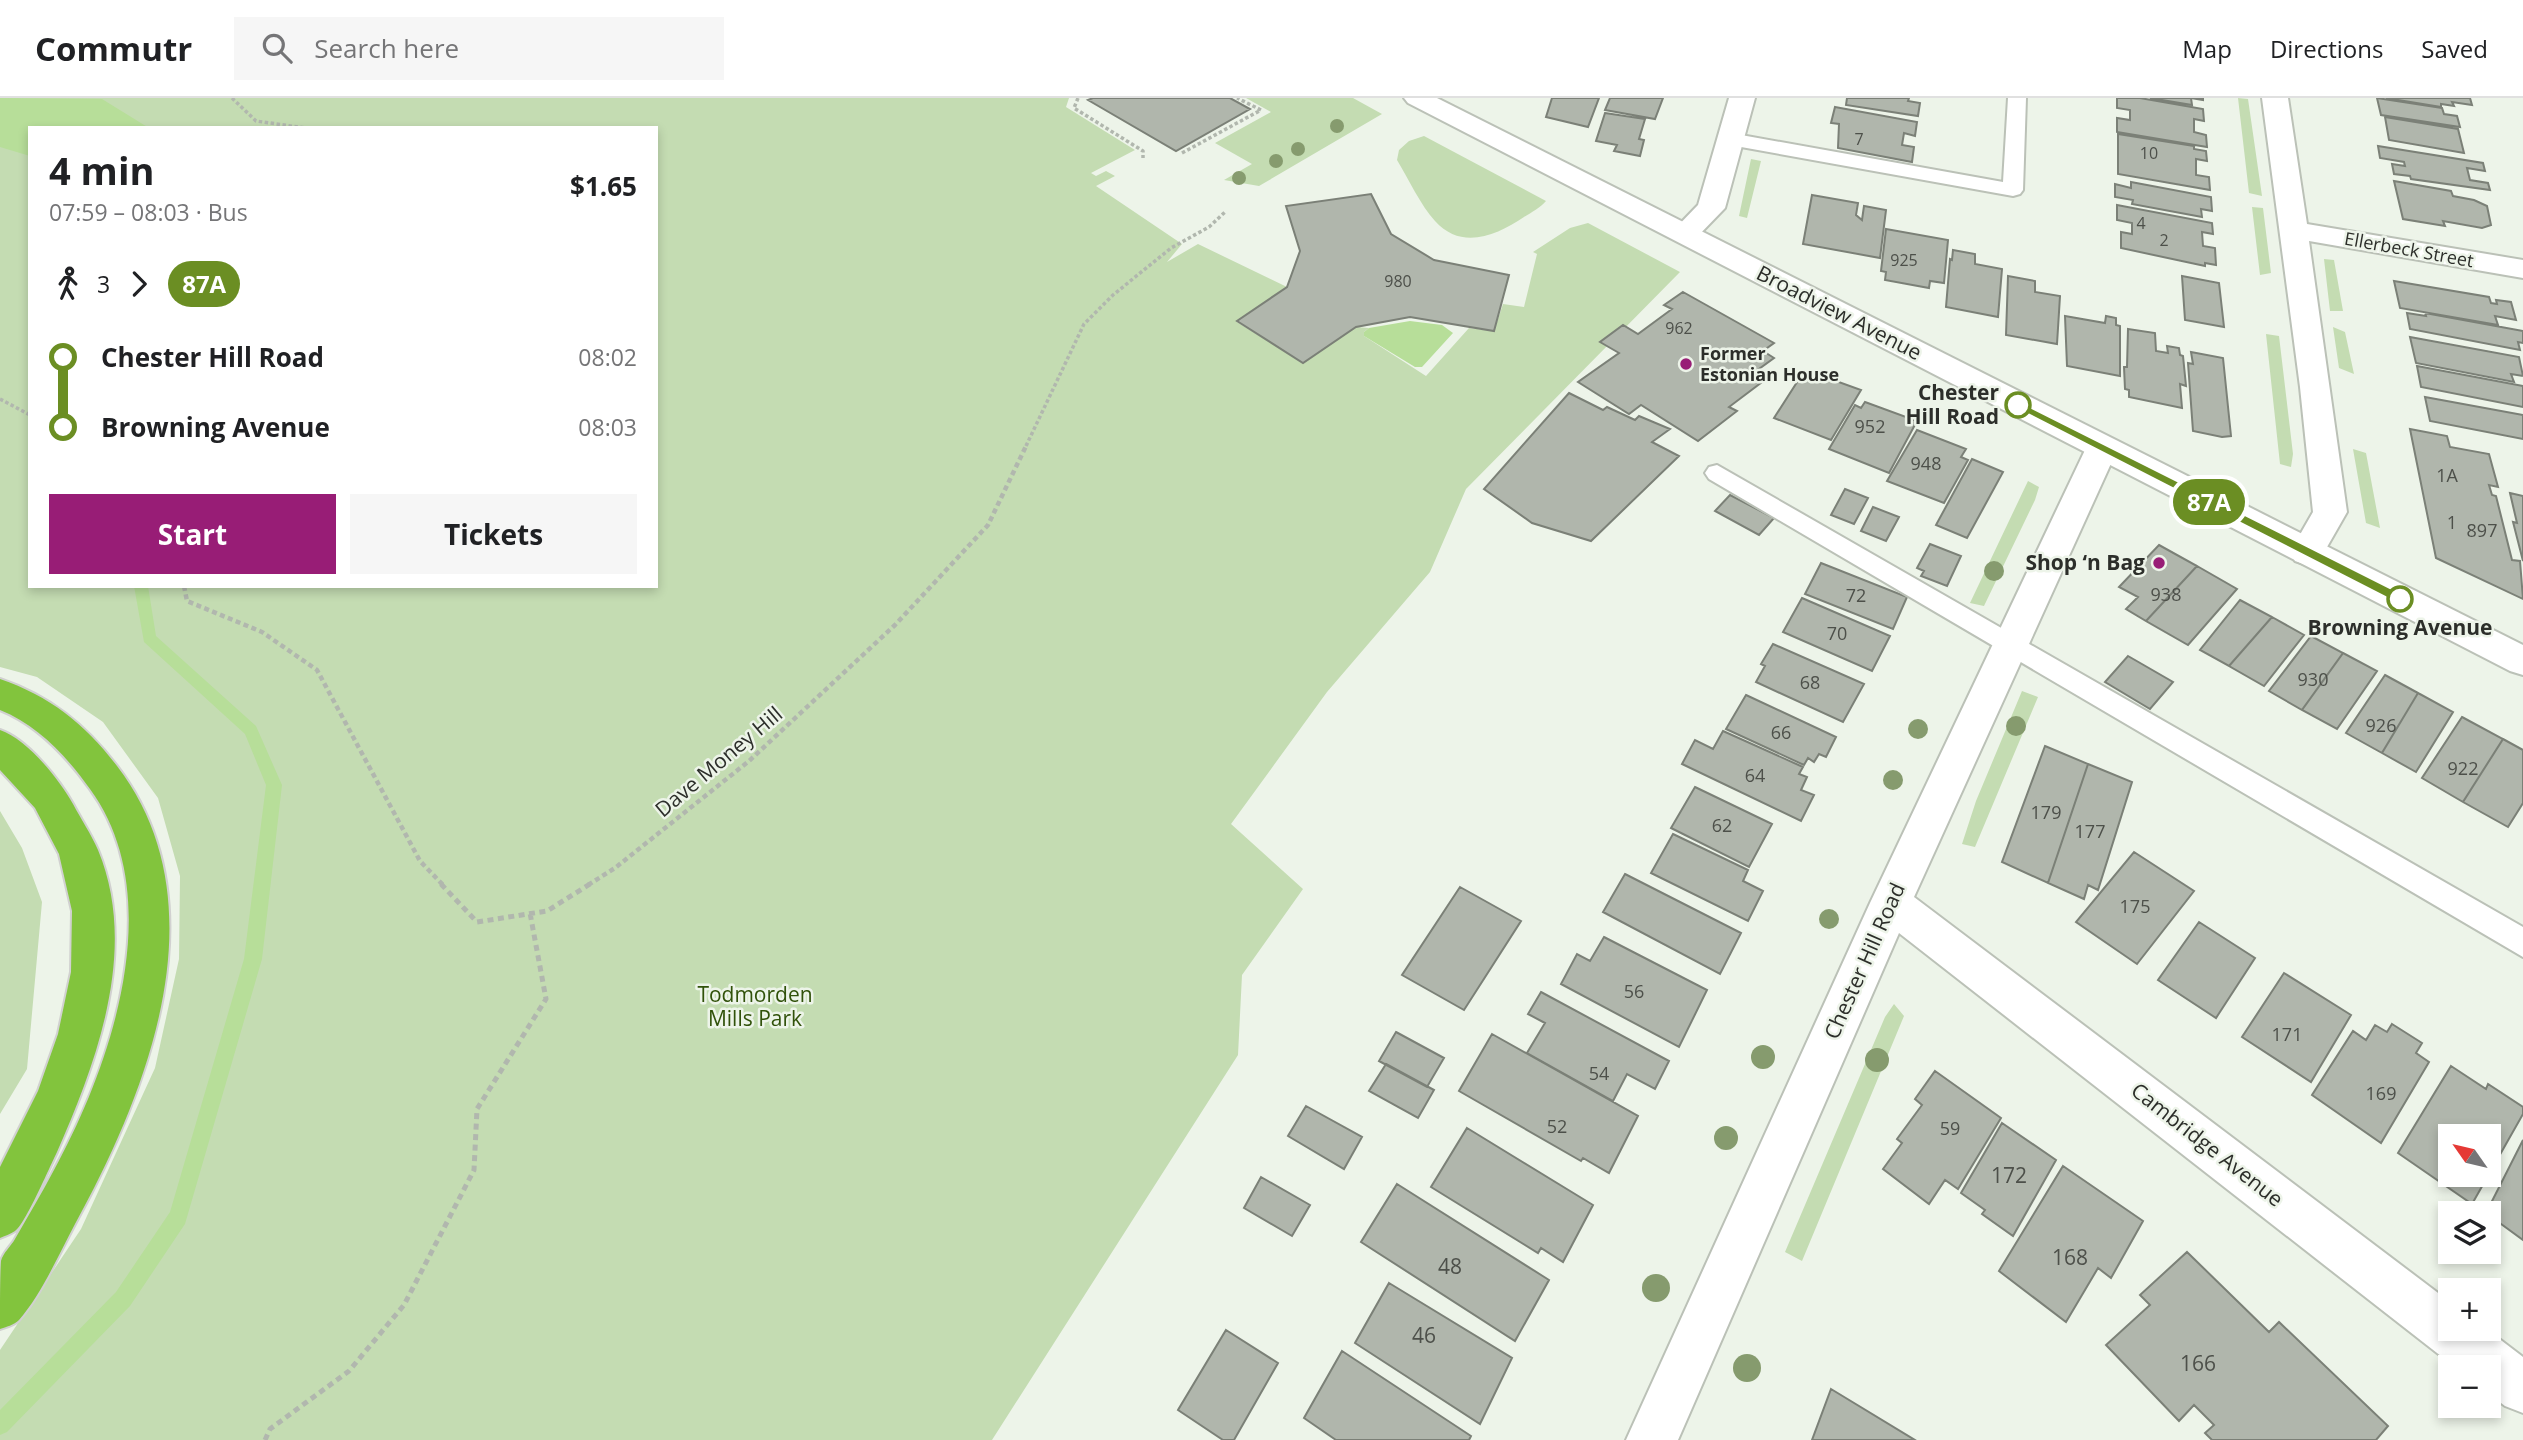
<!DOCTYPE html>
<meta charset="utf-8">
<style>
:root{--surface:#fff;--page:#f6f6f6;--text:#202124;--muted:#757577;--line:#e0e0e0;--accent:#981d76}
body{margin:0;font-family:"Open Sans",sans-serif;background:var(--page);color:var(--text);height:100vh;display:flex;flex-direction:column;font-size:26px;white-space:nowrap}
*{box-sizing:border-box;margin:0}
p{font-size:23px;color:var(--muted)}
.icon{flex:none;width:38px;height:38px;fill:none;stroke:currentColor;stroke-width:2;stroke-linecap:round;stroke-linejoin:round}
.map{position:relative;flex:1;overflow:hidden}
.panel{position:absolute;left:28px;top:28px;width:630px;height:462px;display:flex;flex-direction:column;background:var(--surface);border-radius:0px;box-shadow:0 4px 10px #0003}
.panel>*{flex:none}
.badge{padding:0 14px;border-radius:23px;font-size:24px;line-height:46px}
.needle{width:46px;rotate:304deg}
.controls{position:absolute;left:2438px;top:1026px;display:grid;gap:14px}
.controls a{display:grid;place-items:center;width:63px;height:63px;border-radius:0px;background:var(--surface);box-shadow:0 4px 10px #0003;font-size:35px}
.map>.badge{position:absolute;translate:-50% -50%;box-shadow:0 0 0 4px #fff}
.legs{display:flex;align-items:center;gap:10px;height:77px;padding:0 21px;font-size:23px}
.legs p{margin-inline-start:auto}
.headline{display:flex;align-items:center;justify-content:space-between;height:119px;padding:0 21px}
h1{font-size:38px;font-weight:700;line-height:52px}
.primary-button{display:flex;gap:14px;margin-top:auto;padding:14px 21px}
.primary-button a{flex:1;height:80px;border-radius:0px;background:var(--accent);color:#fff;font-size:28px;font-weight:700;line-height:80px;text-align:center}
.primary-button a+a{background:var(--page);color:var(--text)}
ul{padding:0 21px;list-style:none}
li{display:flex;align-items:center;gap:24px;height:70px;font-size:26px}
li i{display:grid;place-items:center;width:10px;height:100%;margin:0 9px;background:currentColor}
li i::after{content:'';width:18px;height:18px;margin:-9px;border:5px solid;border-radius:50%;background:var(--surface)}
li p{margin-inline-start:auto}
li:first-child i{background:linear-gradient(#0000 50%,currentColor 0)}
li:last-child i{background:linear-gradient(currentColor 50%,#0000 0)}
header{display:flex;align-items:center;gap:42px;box-sizing:border-box;height:98px;padding:0 35px;background:var(--surface);border-bottom:2px solid var(--line)}
header strong{font-size:33px}
nav{display:flex;gap:38px;margin-inline-start:auto;font-size:24px}
.search{width:490px;height:63px;background:var(--page);display:flex;align-items:center;gap:18px;box-sizing:border-box;padding:0 24px;border-radius:0px;color:var(--muted);font-size:26px}
.map>svg:first-child{display:block}
</style>
<header>
<strong>Commutr</strong>
<div class="search"><svg class="icon" aria-label="search" viewBox="0 0 24 24"><circle cx="10" cy="10" r="6"/><path d="M15 15l6 6"/></svg>Search here</div>
<nav><a>Map</a><a>Directions</a><a>Saved</a></nav>
</header>
<div class="map">
<svg width="2523" height="1342" viewBox="0 0 2523 1342">
<rect width="100%" height="100%" fill="#edf4e9"/>
<path fill="#c4dcb2" fill-rule="evenodd" d="M0 0H1069L1066 9 1135 52 1091 75 1096 78 1106 73 1115 78 1096 88 1182 146 1167 164 1198 146 1287 189 1237 224 1303 265 1356 229 1369 230 1364 234V238L1426 278 1469 230 1494 233 1503 206 1524 209 1537 156 1533 154 1570 130 1588 125 1680 174 1466 391 1430 474 1327 594 1231 726 1303 791 1242 877 1238 957 992 1342H0V1252L81 1131 155 970 179 861 180 778 158 700 103 624 37 579 0 569ZM30 30H656V488H30Z
M1246 0H1353L1382 16 1259 88 1224 82 1252 66 1215 45 1271 14Z
M2238 0 2248 1 2262 98 2249 95Z
M1424 38 1546 103C1540 110 1532 114 1524 119 1497 137 1462 153 1435 123 1421 108 1408 80 1397 62L1399 52 1409 43Z
M1751 61 1761 63 1747 120 1739 118Z
M2252 109 2263 110 2271 175 2260 177Z
M2324 161 2334 162 2343 213H2330Z
M2333 229 2345 234 2354 276 2339 270Z
M2266 236 2279 238 2293 356 2291 369 2280 366Z
M2353 351 2366 355 2380 430 2366 425Z
M2028 383 2039 389 2035 402 1984 508 1970 505Z
M2022 593 2038 599 1975 749 1962 746 1976 703Z
M0 713 22 750 42 804 27 971 0 1016Z
M1894 906 1904 918 1802 1163 1785 1154 1885 919Z"/>
<path fill="#b7de99" d="M0 0 102 1 149 30H30V58L0 49Z
M1410 223 1442 227 1453 235 1422 269H1415L1364 238V234L1369 230Z"/>
<g fill="none" stroke-linecap="round" stroke-linejoin="round">
<path fill="#b7de99" fill-rule="evenodd" d="M134 488H148L156 538 256 628 282 687 262 861 185 1126 130 1208 7 1334 0 1337V1312L116 1194 170 1114 244 861 266 687 245 636 144 544Z"/>
</g>
<path fill="#b0b6ac" stroke="#7b8077" stroke-width="2" fill-rule="evenodd" d="M1093 0H1230L1250 11 1176 53 1088 2Z
M1552 0H1599L1588 29 1546 19Z
M1610 0H1663L1655 21 1605 12Z
M1847 0H1909L1908 3 1920 5 1918 18 1846 7Z
M2117 0H2140L2203 11 2204 23 2194 21V34L2206 37 2207 49 2117 34V20L2130 22V12L2117 10Z
M2150 0H2203V2L2191 0 2192 7Z
M2377 0 2442 10 2444 16 2457 18 2460 29 2381 17Z
M2386 0H2470L2472 7 2452 4 2454 8 2441 6V9Z
M1835 9 1917 24 1915 38 1904 35 1902 47 1914 49 1912 64 1838 50 1839 26 1831 25Z
M1605 15 1645 21 1639 41 1644 42 1640 58 1614 53 1617 47 1596 43Z
M2385 19 2458 31 2464 55 2389 42Z
M2118 36 2194 48V51L2206 53 2207 63 2196 61V77L2209 79 2210 92 2118 76Z
M2378 48 2483 65 2485 73 2467 70 2470 82 2488 85 2490 92 2411 81 2410 78 2394 76 2392 66 2405 68 2404 64 2380 60Z
M2394 83 2451 93 2453 98 2474 102 2487 108 2491 127 2482 130 2443 123 2445 128 2403 121Z
M2131 84 2211 99 2212 113 2201 111 2202 119 2132 106 2133 102 2115 99V86L2131 90Z
M1371 96 1391 136 1434 162 1509 177 1494 233 1410 219 1356 229 1303 265 1237 223 1287 189 1300 153 1286 108Z
M1812 97 1858 105 1856 117 1862 122 1864 108 1886 112 1880 160 1803 146Z
M2117 107 2212 125 2213 136 2202 134 2203 148 2215 150 2216 167 2205 165V168L2121 150V134L2132 136V125L2117 122Z
M1886 131 1948 142 1944 185 1930 183 1929 190 1885 182 1886 174 1881 173Z
M1953 152 1975 156V166L2002 171 1998 219 1946 209 1950 161 1952 162Z
M2008 178 2035 183V194L2060 198 2057 246 2006 237Z
M2182 178 2219 185 2224 229 2185 222Z
M2394 183 2489 199 2491 205 2497 206 2496 202 2511 204 2516 222 2495 218 2498 227 2400 210Z
M1683 194 1774 245 1763 253 1774 260 1759 271 1770 278 1729 309 1737 313 1698 343 1641 307 1629 316 1578 284 1619 255 1600 244 1623 227 1638 236 1672 211 1664 207Z
M2407 215 2426 218 2425 215 2523 233V245L2518 244 2520 252 2410 231Z
M2065 218 2105 225 2106 218 2116 220V227L2120 228V278L2067 268Z
M2128 231 2155 235 2156 253 2168 255 2167 248 2179 250 2180 257 2183 258 2186 288 2180 286 2182 310 2129 299V292L2125 291 2124 269H2127Z
M2410 239 2519 259 2523 278 2511 276 2514 284 2416 265Z
M2191 254 2223 260 2231 338 2222 339 2193 333 2188 265 2193 266Z
M2417 268 2523 288V309L2421 289Z
M1811 274 1861 292 1831 342 1774 320 1801 278 1807 280Z
M1569 295 1603 312 1607 309 1635 322 1639 318 1670 331 1652 344 1679 358 1591 443 1532 425 1484 391Z
M2425 299 2523 317V341L2430 323Z
M1865 304 1917 323 1889 375 1829 351 1855 307 1861 310Z
M2410 331 2447 338 2450 349 2489 356 2498 389 2489 387 2492 397 2496 398 2512 462 2520 463 2523 501 2436 460Z
M1917 332 1966 351 1961 359 1968 362 1944 405 1887 383Z
M1972 361 2003 374 1967 440 1936 427Z
M1845 391 1868 400 1854 426 1831 417Z
M2510 395 2523 398V463L2513 424 2517 425Z
M1730 397 1774 420 1759 437 1715 413Z
M1873 409 1899 419 1886 443 1861 433Z
M1930 446 1961 458 1947 488 1921 478 1924 473 1917 470Z
M2159 447 2197 468 2146 523 2126 511 2138 499 2119 489Z
M1821 465 1907 499 1893 531 1805 496Z
M2197 468 2237 491 2188 547 2146 523Z
M1802 500 1890 538 1872 573 1783 534Z
M2240 502 2272 519 2229 568 2200 552Z
M2272 519 2304 537 2264 588 2229 568Z
M2311 538 2343 555 2302 612 2269 593Z
M1773 546 1864 586 1843 624 1756 584 1765 568 1761 566Z
M2343 555 2377 573 2337 631 2302 612Z
M2128 558 2173 584 2150 611 2105 584Z
M2385 577 2418 595 2382 655 2346 635Z
M2418 595 2453 614 2416 674 2382 655Z
M1746 597 1836 639 1826 659 1819 656 1814 664 1808 660 1804 667 1726 631Z
M2462 619 2503 641 2463 704 2422 680Z
M1723 633 1803 669 1799 676 1807 679 1801 692 1814 697 1801 723 1682 666 1695 642 1713 651Z
M2503 641 2523 652V705L2508 729 2463 704Z
M2045 648 2088 666 2048 785 2002 764Z
M2088 666 2132 684 2098 792 2088 787 2084 801 2048 785Z
M1695 689 1772 726 1749 769 1671 730Z
M1673 736 1748 772 1743 783 1763 793 1748 823 1651 775Z
M2134 754 2194 793 2137 866 2076 824Z
M1625 776 1741 835 1720 876 1603 814Z
M1460 789 1521 823 1464 912 1402 877Z
M2199 824 2255 860 2216 920 2158 882Z
M1604 839 1707 892 1679 949 1561 886 1577 856 1590 863Z
M2284 875 2351 917 2311 984 2242 939Z
M1541 894 1669 963 1655 991 1627 976 1613 1003 1527 955 1545 925 1528 916Z
M2392 926 2422 945 2416 955 2429 964 2381 1045 2312 997 2353 933 2366 942 2375 927 2387 934Z
M1396 934 1444 960 1427 989 1379 963Z
M1492 936 1638 1018 1609 1075 1583 1060 1581 1063 1459 993Z
M1386 966 1434 992 1418 1020 1369 993Z
M2451 968 2486 991 2488 986 2523 1009V1016L2472 1106 2398 1055ZM2450 1038H2488V1076H2450Z
M1935 973 2001 1020 1958 1091 1945 1082 1929 1106 1883 1071 1902 1045 1897 1041 1922 1007 1915 1001Z
M1306 1008 1362 1039 1344 1071 1288 1038Z
M2002 1025 2056 1062 2013 1138 1982 1116 1985 1112 1961 1095Z
M1467 1030 1593 1107 1563 1164 1541 1150 1538 1155 1431 1089Z
M2523 1042V1142L2486 1115Z
M2063 1068 2143 1123 2111 1180 2098 1170 2066 1224 1999 1173Z
M1261 1079 1310 1107 1292 1138 1244 1110Z
M1397 1086 1549 1182 1515 1243 1361 1144Z
M2187 1154 2269 1234 2279 1224 2388 1328 2376 1342H2212L2205 1335 2214 1327 2194 1307 2179 1323 2106 1247 2150 1207 2140 1197Z
M1389 1185 1512 1260 1480 1326 1355 1245Z
M1226 1232 1278 1265 1234 1342H1223L1178 1312Z
M1342 1253 1471 1338 1469 1342H1336L1304 1320Z
M1831 1291 1915 1342H1812Z"/>
<g fill="none" stroke-linecap="round" stroke-linejoin="round">
<g stroke="#bbc1b7" stroke-width="4">
<path id="service" d="M2008 0H2026L2023 92 2020 96 2013 98 1730 47 1720 41 1730 35 2003 84Z
M1717 367 2523 829V859L1709 381 1705 375 1709 369Z"/>
</g>
<g stroke="#bbc1b7" stroke-width="4">
<path id="minor" d="M1729 0H1755L1725 110 1695 141 1685 143 1675 141 1671 135 1698 107Z
M2262 0H2288L2307 126 2523 162V180L2309 143 2347 414 2319 463 2307 467 2295 463 2290 454 2313 414 2300 289Z
M2102 339 2113 342 2118 350 1914 799 2450 1204V1230H2485L2523 1259V1315L2505 1308 2488 1295V1269H2455L1899 835 1678 1342H1626L1870 805 2086 350 2091 342Z"/>
</g>
<g stroke="#bbc1b7" stroke-width="4">
<path id="secondary" d="M1404 0H1437L2523 547V577L2510 573 1408 5Z"/>
</g>
<g stroke="#d1d1d0" stroke-width="4">
<path id="motorway" d="M0 581C50 598 86 627 117 668 222 805 149 991 75 1126 59 1156 41 1197 19 1222 14 1227 6 1229 0 1231 0 1216 0 1175 1 1163 3 1155 11 1148 15 1141 28 1118 42 1095 54 1072 112 966 169 799 90 691 67 659 38 627 0 612Z
M0 632C27 641 59 681 73 706 81 721 91 736 98 752 139 851 97 963 57 1054 50 1068 25 1127 15 1133 11 1136 4 1138 0 1140V1069L38 993 58 936 71 874 72 813 59 756 35 710 0 672Z"/>
</g>
<path stroke="#b1b7ae" stroke-width="3.5" stroke-dasharray="3.5 2.5" stroke-linecap="butt" d="M232 0 256 23 305 30
M1078 0 1074 10 1143 53V60
M1182 55 1261 12 1237 0
M0 301 30 317
M1026 348 1084 226 1113 197 1171 150 1209 129 1225 114"/>
<path stroke="#b1b7ae" stroke-width="4.5" stroke-dasharray="5 3.5" stroke-linecap="butt" d="M184 488 187 503 262 534 317 572 420 763 443 787
M588 787 615 770 749 663 895 527 988 427 1027 346"/>
<path stroke="#b1b7ae" stroke-width="5" stroke-dasharray="6 4.5" stroke-linecap="butt" d="M441 786 477 824 547 813 590 786
M265 1342 270 1331 349 1273 404 1207 474 1072 477 1011 546 901 530 815"/>
<use href="#service" fill="#fff" fill-rule="evenodd"/>
<use href="#minor" fill="#fff" fill-rule="evenodd"/>
<use href="#secondary" fill="#fff" fill-rule="evenodd"/>
<use href="#motorway" fill="#82c43d" fill-rule="evenodd"/>
</g>
<g fill="#869b6e">
<circle cx="1337" cy="28" r="7"/>
<circle cx="1298" cy="51" r="7"/>
<circle cx="1276" cy="63" r="7"/>
<circle cx="1239" cy="80" r="7"/>
<circle cx="1994" cy="473" r="10"/>
<circle cx="2016" cy="628" r="10"/>
<circle cx="1918" cy="631" r="10"/>
<circle cx="1893" cy="682" r="10"/>
<circle cx="1829" cy="821" r="10"/>
<circle cx="1763" cy="959" r="12"/>
<circle cx="1877" cy="962" r="12"/>
<circle cx="1726" cy="1040" r="12"/>
<circle cx="1656" cy="1190" r="14"/>
<circle cx="1747" cy="1270" r="14"/>
</g>
<path fill="#6b8e23" stroke="#fff" stroke-width="2" d="M2018 303 2404 497 2406 501 2400 505 2395 504 2014 309V304Z"/>
<g fill="#981d76" stroke="#edf4e9" stroke-width="2.5">
<circle cx="1686" cy="266" r="7"/>
<circle cx="2159" cy="465" r="7"/>
</g>
<g fill="#fff" stroke="#6b8e23" stroke-width="3.5">
<circle cx="2018" cy="307" r="12"/>
<circle cx="2400" cy="501" r="12"/>
</g>
<g text-anchor="middle" stroke-width="5" stroke-linejoin="round" paint-order="stroke">
<g font-size="16" fill="#4d504a">
<text x="1859" y="47">7</text>
<text x="2149" y="61">10</text>
<text x="2141" y="131">4</text>
<text x="2164" y="148">2</text>
<text x="1904" y="168">925</text>
<text x="1398" y="189">980</text>
<text x="1679" y="236">962</text>
</g>
<g font-size="18" fill="#2c2e2a" stroke="#edf4e9">
<text transform="translate(2409 152) rotate(10)" y="6">Ellerbeck Street</text>
</g>
<g font-size="18" font-weight="bold" fill="#2c2e2a" stroke="#edf4e9" text-anchor="start">
<text x="1700" y="262">Former<tspan x="1700" dy="21">Estonian House</tspan></text>
</g>
<g font-size="18" fill="#4d504a">
<text x="1870" y="335">952</text>
<text x="1926" y="372">948</text>
<text x="2447" y="384">1A</text>
<text x="2452" y="431">1</text>
<text x="2482" y="439">897</text>
<text x="2166" y="503">938</text>
<text x="1856" y="504">72</text>
<text x="1837" y="542">70</text>
<text x="2313" y="588">930</text>
<text x="1810" y="591">68</text>
<text x="2381" y="634">926</text>
<text x="1781" y="641">66</text>
<text x="2463" y="677">922</text>
<text x="1755" y="684">64</text>
<text x="2046" y="721">179</text>
<text x="1722" y="734">62</text>
<text x="2090" y="740">177</text>
<text x="2135" y="815">175</text>
<text x="1634" y="900">56</text>
<text x="2287" y="943">171</text>
<text x="1599" y="982">54</text>
<text x="2381" y="1002">169</text>
<text x="1557" y="1035">52</text>
<text x="1950" y="1037">59</text>
</g>
<g font-size="21" fill="#2c2e2a" stroke="#edf4e9">
<text transform="translate(1839 215) rotate(27)" y="7">Broadview Avenue</text>
<text transform="translate(719 664) rotate(-40)" y="7">Dave Money Hill</text>
<text transform="translate(1865 863) rotate(-66)" y="7">Chester Hill Road</text>
<text transform="translate(2207 1047) rotate(38)" y="7">Cambridge Avenue</text>
</g>
<g font-size="21" font-weight="bold" fill="#2c2e2a" stroke="#edf4e9" text-anchor="end">
<text x="1999" y="302">Chester<tspan x="1999" dy="24">Hill Road</tspan></text>
<text x="2400" y="537" text-anchor="middle">Browning Avenue</text>
</g>
<g font-size="21" font-weight="bold" fill="#2c2e2a" stroke="#edf4e9" text-anchor="end">
<text x="2145" y="472">Shop ‘n Bag</text>
</g>
<g font-size="21" fill="#31520a" stroke="#edf4e9">
<text x="755" y="904">Todmorden<tspan x="755" dy="24">Mills Park</tspan></text>
</g>
<g font-size="21" fill="#4d504a">
<text x="2009" y="1085">172</text>
<text x="2070" y="1167">168</text>
<text x="1450" y="1176">48</text>
<text x="1424" y="1245">46</text>
<text x="2198" y="1273">166</text>
</g>
</g>
</svg>
<div class="controls">
<a><svg class="needle" viewBox="-14 -14 28 28"><path d="M0-13l5 13h-10z" fill="#e53935"/><path d="M0 13l5-13h-10z" fill="#757577"/></svg></a>
<a><svg class="icon" aria-label="layers" viewBox="0 0 24 24"><path d="M12 4l9 5-9 5-9-5zM3 14l9 5 9-5"/></svg></a>
<a>+</a>
<a>−</a>
</div>
<b class="badge" style="left:2209px;top:404px;background:#6b8e23;color:#fff">87A</b>
<section class="panel">
<div class="headline"><div><h1>4 min</h1><p>07:59 – 08:03 · Bus</p></div><b>$1.65</b></div>
<div class="legs"><svg class="icon" aria-label="walk" viewBox="0 0 24 24"><circle cx="13" cy="4" r="2"/><path d="M13 8l-2 6 4 7M11 14l-3 7M7 12l3-4h3l4 4"/></svg>3<svg class="icon" aria-label="forward" viewBox="0 0 24 24"><path d="M9 5l7 7-7 7"/></svg><b class="badge" style="background:#6b8e23;color:#fff">87A</b></div>
<ul>
<li><i style="color:#6b8e23"></i><b>Chester Hill Road</b><p>08:02</p></li>
<li><i style="color:#6b8e23"></i><b>Browning Avenue</b><p>08:03</p></li>
</ul>
<div class="primary-button"><a>Start</a><a>Tickets</a></div>
</section>
</div>
